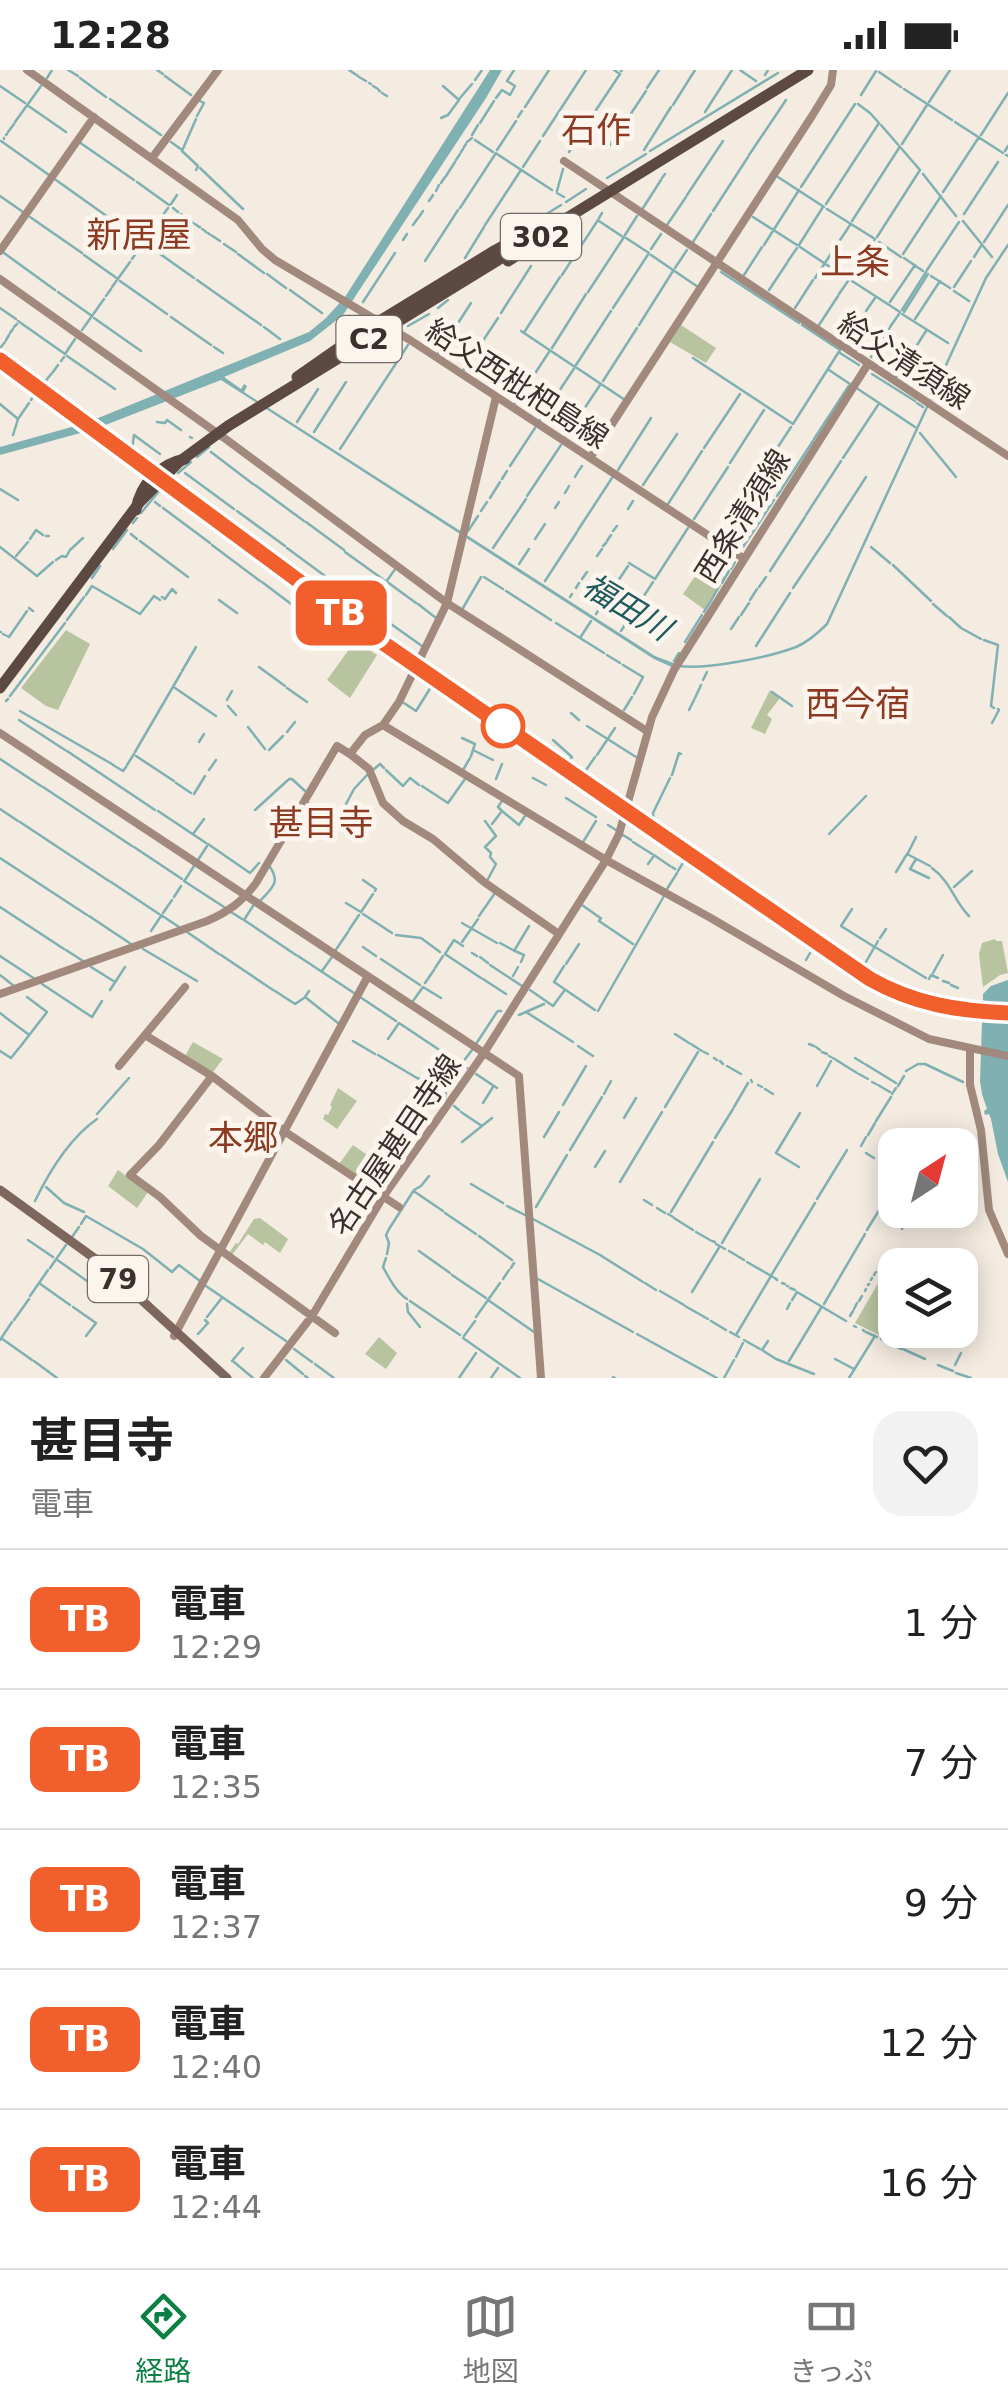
<!DOCTYPE html>
<html lang="ja">
<meta charset="utf-8">
<style>
:root{--surface:#fff;--page:#f2f2f2;--text:#222;--muted:#767676;--line:#e0e0e0;--accent:#0b8043}
body{margin:0;font-family:"DejaVu Sans","Noto Sans JP",sans-serif;background:var(--page);color:var(--text);height:100vh;display:flex;flex-direction:column;font-size:38px;white-space:nowrap}
*{box-sizing:border-box;margin:0}
p{font-size:32px;color:var(--muted)}
.icon{flex:none;width:55px;height:55px;fill:none;stroke:currentColor;stroke-width:2;stroke-linecap:round;stroke-linejoin:round}
.map{position:relative;height:1308px;overflow:hidden}
.details{display:flex;flex-direction:column;background:var(--surface);flex:1}
.details>*{flex:none}
.badge{padding:0 20px;border-radius:15px;font-size:35px;line-height:65px}
.needle{width:65px;rotate:36deg}
.fabs{position:absolute;left:878px;top:1058px;display:grid;gap:20px}
.fabs a{display:grid;place-items:center;width:100px;height:100px;border-radius:20px;background:var(--surface);box-shadow:0 5px 25px #0003;font-size:50px}
.map>.badge{position:absolute;translate:-50% -50%;box-shadow:0 0 0 5px #fff}
.round{display:grid;place-items:center;flex:none;width:105px;height:105px;border-radius:30px;background:var(--page)}
.head{display:flex;align-items:center;justify-content:space-between;height:170px;padding:0 30px}
h1{font-size:48px;font-weight:700;line-height:75px}
ul{padding:0;list-style:none}
li{display:flex;align-items:center;gap:30px;height:140px;padding:0 30px;border-top:2px solid var(--line)}
li div{flex:1}
li b{display:block;font-size:38px}
li em{font-style:normal}
li .badge{min-width:110px;font-weight:700;text-align:center}
.status{display:flex;justify-content:space-between;align-items:center;height:70px;padding:0 50px;background:var(--surface);direction:ltr}
.status svg{height:28px;fill:currentColor}
.menu{display:flex;justify-content:space-around;align-items:center;height:140px;border-top:2px solid var(--line);background:var(--surface);font-size:28px;color:var(--muted)}
.menu a{display:grid;justify-items:center;gap:5px}
.menu .selected{color:var(--accent)}
.map>svg:first-child{display:block}
</style>
<div class="status"><b>12:28</b><svg viewBox="0 0 49 12"><path d="M0 12V9h3v3zM5 12V6h3v6zM10 12V3h3v9zM15 12V0h3v12zM26 1h20v11H26zM47 4h2v5h-2z"/></svg></div>
<div class="map">
<svg width="1008" height="1308" viewBox="0 0 1008 1308">
<rect width="100%" height="100%" fill="#f4ebe1"/>
<path fill="#b8c4a0" d="M681 255 716 278 706 293 670 272Z
M704 493 725 507 705 540 683 524Z
M66 560 90 574 58 640 46 636 21 618Z
M355 571 377 585 350 628 327 610Z
M770 620 780 628 767 645 772 649 765 664 751 658Z
M995 869 996 871H1002L1008 903 1000 905 983 917 979 884 982 873Z
M193 972 223 989 213 1002 185 986Z
M338 1018 357 1031 337 1059 323 1049 325 1044 328 1045 332 1037 330 1035Z
M353 1075 373 1089 361 1107 339 1094Z
M118 1100 148 1122 137 1138 108 1116Z
M260 1148 288 1169 280 1183 265 1172 263 1175 248 1164 232 1185 229 1183 236 1173 238 1174 254 1149Z
M880 1210 895 1219V1236L879 1265 855 1253Z
M379 1267 397 1283 386 1299 365 1284Z"/>
<path fill="#7fb0b2" d="M490 0H502L486 28 343 245 310 271 224 307 241 319 244 314 247 316 244 322 655 586 676 594 674 598 654 589 221 310 95 359 0 385V377L86 353 309 262 326 248 345 227Z
M1008 910V1112L998 1084 991 1049 989 1044 985 1045 984 1041 987 1039 982 1024 980 1011 983 924 991 916Z"/>
<g fill="none" stroke-linecap="round" stroke-linejoin="round">
<path stroke="#7fb0b2" stroke-width="2.5" d="M68 0 78 6
M157 0 163 4
M349 0 358 6
M740 0 756 11
M621 1 622 0
M879 2 901 17
M765 5 768 0
M165 6 191 25
M359 7 366 11
M47 8 52 0
M80 8 106 27
M475 10 482 0
M369 13 371 14
M0 16 25 33
M373 16 378 19
M647 18 659 0
M904 19 952 50
M379 21H380
M382 23 387 26
M861 25 876 1
M460 28 472 14
M496 28 502 20 510 25 515 16 507 11 514 0
M110 29 161 65
M929 32 950 0
M27 35 66 62
M673 35 695 0
M525 37 549 0
M705 42 732 0
M197 46 204 33 200 31
M518 47 522 41
M441 48 448 45 459 30 443 16
M15 52 41 16
M955 52 1003 83
M480 53 494 31
M584 58 620 4 614 0
M8 62 14 54
M6 65 7 64
M472 65 478 55
M981 65 1008 23
M543 66 586 0
M4 69V68
M475 70 493 82
M1 71 49 105
M79 72 134 110
M171 72 182 80
M467 72 472 68
M902 74 927 35
M610 75 646 21
M464 77 466 74
M497 80 516 51
M644 80 671 37
M650 81 778 3
M1005 81 1008 76
M461 82 463 79
M569 82 573 76
M497 84 552 120
M749 85 786 30
M1006 85 1008 86
M456 90 460 84
M523 97 540 71
M200 98 243 139
M196 100 198 96 182 81 196 49
M923 104 956 146
M446 106 455 92
M778 107 824 137
M607 108 646 84
M662 108 665 104
M56 110 108 147
M137 112 169 135
M441 113 445 107
M801 117 855 34
M436 121 439 115
M557 121 563 99
M943 122 979 67
M557 123 564 127
M687 125 723 71
M0 126 23 142
M429 131 433 125
M566 132 586 119
M171 134 177 125
M826 134 879 53 870 43 858 34
M173 138 178 142
M460 138 496 83
M643 138 661 110
M827 139 875 169 849 208
M713 141 748 87
M181 144 184 146
M964 144 998 92
M30 147 82 183
M186 147 189 150
M419 147 423 141
M753 147 797 175
M110 148 144 172
M599 148 602 143
M191 151 193 153
M599 151 623 167
M852 151 899 78
M963 151 992 187
M158 152 168 138
M195 154 198 156
M413 155 418 148
M485 155 521 100
M667 155 686 127
M199 157H200
M202 159 204 160
M205 161 206 162
M208 163 209 164
M516 163 561 135
M211 165 220 171
M625 165 637 146
M877 167 920 100 881 55
M403 170 407 164
M693 172 711 144
M879 172 901 187
M984 172 1008 135
M146 174 194 208
M224 174 236 182
M764 175 799 120
M799 175 823 137
M800 177 848 209
M651 179 661 164
M4 183 55 220
M238 184 264 203
M903 184 941 126
M84 185 118 209
M651 185 698 217
M974 187 981 176
M465 188 484 157
M904 188 923 201
M132 189 156 155
M425 191 458 140
M788 191 797 178
M675 198 687 180
M927 200 959 152
M721 202 799 253
M267 204 286 218
M562 205 598 150
M744 205 762 177
M931 206 950 218
M815 208 850 155
M197 210 261 255
M120 211 167 244
M852 211 900 242
M112 217 130 192
M954 217 971 191
M290 220 322 243
M769 220 787 193
M954 221 969 231
M58 222 92 246
M588 222 624 167
M839 224 848 211
M106 226 111 219
M363 232 395 183
M890 232 915 195
M0 238 16 249
M438 238 448 230
M613 238 649 183 626 168
M795 238 813 210
M902 240 926 202
M866 241 875 228
M904 242 928 204
M501 243 531 196
M902 244 948 273
M171 247 211 275
M94 248 141 281
M915 249 940 211
M18 251 65 284 75 269
M639 255 673 201
M819 255 838 226
M408 256 429 244
M14 257 17 254
M264 257 280 269
M890 257 899 244
M82 260 104 229
M521 261 575 297 540 350
M525 261 560 207
M10 263 13 259
M6 270 9 265
M846 273 864 244
M917 275 926 261
M1 277 5 272
M214 277 223 283
M552 278 586 224
M840 283 859 295
M438 284 471 233
M67 286 115 319
M871 287 889 259
M693 288 793 354 840 280 802 255
M61 291 64 287
M0 292 28 312
M576 295 611 241
M577 298 625 330
M463 301 498 248
M53 302 58 295
M872 304 915 331
M896 307 915 277
M603 311 637 258
M44 313 52 303
M41 317 43 315
M858 319 915 357
M37 321 39 320
M31 330 34 325
M930 330 986 208 1008 175
M917 333 923 337
M0 334 18 349
M515 334 549 282
M157 352 165 353 167 350 181 360
M297 352 318 319
M90 358 145 400 147 403
M314 362 346 312
M920 363 956 407
M13 365 18 349 29 333
M566 366 600 315
M190 367 192 368
M814 369 850 314 829 300
M704 378 740 324
M340 379 408 275
M132 380 134 365 160 384
M211 382 253 414
M197 387 209 377
M843 388 878 335
M730 393 764 340
M510 396 535 358
M580 399 582 396
M618 400 651 348
M178 403 191 392
M185 403 234 439
M575 407 579 400
M502 409 507 401
M755 412 791 357
M255 415 304 451
M643 415 677 364
M0 419 18 430
M565 423 569 416
M527 426 561 375
M777 426 813 371
M490 428 500 412
M155 432 160 436
M668 434 702 381
M163 438 210 473
M555 438 559 432
M628 439 633 431
M237 441 285 476
M481 441 487 432
M141 443 159 421
M806 445 841 391
M694 449 728 397
M306 452 344 480
M133 453 137 448
M578 460 612 408
M468 461 478 446
M613 461 617 456
M831 461 866 407
M131 464 137 469
M46 466H49
M719 467 754 414
M30 469 36 460 43 465
M535 469 545 454
M140 471 188 507
M607 471 611 465
M212 475 260 511
M603 476 606 473
M0 477 37 506 53 492
M743 477 774 430
M871 477 890 493
M287 478 325 506
M493 478 526 429
M113 479 127 460
M345 482 384 510
M16 486 28 472
M597 486 602 479
M56 490 62 486 66 487 70 480 83 468
M629 493 655 509 688 458
M519 494 529 479
M893 495 931 531
M731 499 735 492
M770 501 805 447
M327 507 366 536
M484 507 503 519
M92 508 100 496
M582 509 587 502
M386 511 416 533
M545 511 577 462
M262 512 299 540
M722 513 729 501
M759 517 766 507
M576 518 579 513
M793 518 830 463
M506 521 551 550
M378 523 396 498
M86 525 92 516 140 544 154 526 160 530
M162 527 165 529 172 519 176 523
M570 527 572 524
M713 527 720 515
M219 530 237 543
M750 530 757 519
M418 534 436 548
M933 534 947 546
M367 537 422 576
M29 538 33 541
M463 538 481 507
M704 542 712 529
M596 544 628 496
M741 545 749 533
M949 547 961 558 981 569
M359 549 376 525
M67 550 84 527
M556 553 580 568 591 551
M352 556 348 561 356 566
M731 559 739 547
M621 561 653 512
M0 562H1
M3 564 5 565
M7 566 9 567 27 541
M580 568 604 583
M984 570 998 575 991 636 994 638
M685 572 702 545
M756 576 790 523
M607 585 620 593
M674 591 679 583
M623 595 643 607 634 624
M679 596C706 600 770 587 796 577 808 572 817 564 827 554L927 337
M259 597 285 616
M182 601 196 577
M703 610 707 602
M175 618 216 646
M287 618 307 632
M772 622 792 636
M10 626 65 553
M695 628 701 615
M227 630 232 621
M6 631 8 629
M404 633 416 641 431 617
M228 636 236 645
M624 640 632 627
M689 640 694 630
M20 641 112 694
M571 643 579 650
M19 650 65 680
M992 653 999 640 998 639
M587 656 636 687
M248 657 265 679
M287 662 295 652
M462 668 475 674 471 686
M553 670 572 687 569 690 584 703
M199 672 204 664
M269 680 283 666
M67 681 155 740
M475 681 493 690
M135 682 181 603
M597 685 615 658
M136 686 174 711
M595 687 584 703 622 730
M0 689 41 716
M113 695 123 701 126 697
M127 695 134 684
M209 700 216 690
M373 700 380 694 384 698
M386 700 403 716 410 708 419 715
M463 700 470 688
M672 705 679 683 681 684
M533 708 546 715
M289 709H292L305 721
M496 709 502 694
M176 713 191 723
M422 716 448 733 465 709
M43 717 132 776
M194 724 205 706
M566 728 596 747
M308 733 338 753 345 736
M346 734 354 719 368 704
M0 739 18 751
M255 740 288 710
M158 741 206 773
M502 741 519 755 525 746
M485 751 496 766 485 777 491 783 490 787 496 794 488 809
M20 752 109 811
M654 752 653 743 670 708
M492 754 502 741 498 737 502 731
M608 755 616 760
M655 763 787 855
M193 764 204 749
M829 764 866 726
M623 765 631 770
M583 772 596 751
M633 772 652 784
M208 774 250 803 259 793
M134 777 182 809
M908 783 916 767
M654 785 670 796
M0 788 87 845
M916 789 910 799 929 808
M198 790 207 776
M648 794 653 787
M672 797 675 799
M932 798C951 812 954 831 969 846
M678 801 686 788
M896 802 907 784 930 796
M185 810 194 796
M363 810 376 819 375 821
M184 811 224 837
M111 812 159 844
M954 817 972 801
M667 819 677 803
M174 827 181 816
M260 831C271 819 281 813 270 797
M346 833 361 842 373 824
M582 835 599 847
M0 837 64 879
M852 839 841 856 873 876
M231 842 242 849
M163 843 172 830
M363 844 392 863
M161 845 179 857
M89 846 131 874
M479 846 495 823
M601 848 599 851 633 874
M244 850 296 885
M244 850 253 836
M462 853 497 873
M790 857 856 902
M349 860 359 845
M151 861 161 846
M187 862 219 884
M396 865 421 868 440 882
M880 868 886 859
M462 872 478 849
M500 873 513 880
M463 876 454 870 445 884 481 908
M363 877 376 886
M875 877 926 908
M143 879 197 911
M66 880 83 891
M335 881 348 862
M514 881 529 856
M515 881 524 885 521 892
M472 883 477 886
M221 885 273 920
M0 886 35 909
M298 886 354 923
M480 887 488 893
M381 889 420 915
M806 890 810 883
M566 894 579 874
M490 895 522 916
M564 896 554 912 595 940
M91 897 115 912
M863 897 878 871
M435 898 443 886
M322 901 332 887
M933 903 943 885
M858 904 890 924 951 946
M0 905 14 916
M513 906 518 897
M483 909 506 924
M929 909 931 905 938 908
M943 911 949 913
M425 913 434 900
M42 914 92 947 102 931
M951 915 958 918
M423 917 441 928
M110 920 125 897
M530 920 553 936 564 921
M275 921 295 934 304 928
M309 921 305 927 338 953
M360 927 396 951
M413 931 423 917
M498 941H501
M598 941 664 826
M526 942 573 972
M0 943 4 946
M519 945 544 934
M5 947 28 964
M675 964 689 973
M388 969 399 953 438 979
M353 971 375 984
M476 974 497 942
M691 974 702 981
M809 974 814 976
M578 976 593 986
M20 977 47 942 27 927
M816 977 820 980
M440 980 467 998
M0 981 11 988 19 978
M704 982 708 984
M822 982 827 984
M378 985 417 1008 445 1016
M829 986 831 987
M714 988 717 990
M833 988 857 1003
M855 988 863 993
M720 991 723 994
M865 994 896 1013
M727 996 741 1004
M906 1001 918 994H925L963 1012
M476 1004 497 1018
M859 1004 868 1009
M449 1010 472 980
M751 1010 752 1012
M872 1012 876 1014
M758 1015 762 1017
M878 1015 890 1022
M817 1016 831 991
M898 1016 904 1006
M765 1019 773 1024
M604 1024 611 1011
M892 1024 896 1018
M445 1030 447 1012
M483 1033 493 1017
M563 1035 586 996
M454 1036 459 1040
M665 1037 698 982
M734 1037 748 1013
M461 1042 482 1056
M97 1044 129 1008
M624 1048 636 1028
M876 1051 891 1027
M868 1065 875 1053
M544 1067 559 1042
M715 1068 733 1039
M462 1072 492 1048
M861 1076 866 1067
M570 1080 602 1027
M866 1083 874 1088
M595 1097 605 1081
M799 1097 776 1083 800 1043
M620 1112 662 1042
M471 1114 503 1133
M46 1117 64 1133 84 1142
M415 1122 443 1141
M817 1129 847 1080
M644 1130 652 1135
M35 1131C49 1102 70 1068 97 1049
M507 1136 525 1145
M536 1137 567 1085
M657 1138 665 1143
M671 1142 713 1072
M445 1143 476 1164
M668 1144 673 1147
M674 1148 693 1160
M533 1149 600 1185 643 1212
M81 1154 86 1146 143 1179 172 1202 179 1195 200 1211
M902 1159 904 1155
M867 1160 895 1114
M696 1162 710 1170
M479 1166 512 1190
M72 1167 79 1157
M28 1170 53 1187
M712 1171 715 1172
M722 1173 760 1109
M716 1174 725 1179
M419 1181 450 1203
M729 1181 744 1190
M387 1184 389 1173 386 1165 389 1159 414 1120 421 1116 429 1106
M386 1188 383 1197C389 1208 396 1222 407 1229
M56 1189 87 1211
M747 1192 773 1207
M50 1198 66 1175
M511 1198 514 1193
M772 1204 815 1133
M452 1205 486 1228
M874 1205 876 1202
M775 1208 777 1210
M503 1209 509 1200
M538 1209 633 1262
M871 1210 872 1208
M39 1213 70 1235
M645 1213 656 1220
M782 1213 785 1214
M868 1215 869 1214
M206 1216 286 1271
M787 1216H788
M790 1218 795 1220
M660 1221 684 1235
M865 1221 866 1219
M692 1222 720 1176
M30 1226 48 1200
M488 1230 534 1262
M792 1230 797 1222 846 1251
M410 1231 460 1265
M859 1231 862 1226
M407 1234 408 1242 420 1257
M824 1234 865 1164
M685 1236 708 1249
M73 1237 96 1253 86 1266
M787 1239 790 1233
M854 1239 857 1233
M850 1246 853 1241
M207 1247 221 1229
M476 1247 500 1213
M14 1250 29 1229
M711 1251 726 1260
M854 1256 856 1257
M863 1260 864 1261
M898 1261 899 1260
M730 1262 739 1267
M866 1262 877 1267
M198 1264 208 1253 205 1250
M637 1264 717 1308
M736 1265 771 1206
M464 1266 475 1251
M1 1268 32 1290
M463 1268 520 1308
M881 1269H882
M0 1270 12 1252
M744 1270 760 1279
M883 1270 887 1272
M768 1271 762 1280 776 1289 814 1304
M893 1275 901 1279
M294 1279 312 1292
M903 1279 925 1289
M736 1287 743 1273
M835 1289 854 1299
M286 1290 303 1304
M34 1291 57 1308
M232 1291 243 1278
M789 1291 821 1238
M234 1292 253 1308
M315 1294 334 1308
M938 1295 953 1301
M955 1295 961 1283
M956 1303 971 1308
M305 1306 308 1308
M613 1307 615 1308
M459 1308 476 1283
M491 1308 498 1298
M724 1308 734 1290
M849 1308 875 1266"/>
<path stroke="#a18a7d" stroke-width="8" d="M27 0 238 150 262 179 275 190 410 270 743 488
M152 88 218 0
M564 91 1008 386
M0 181 94 47
M0 209 227 370 447 533 647 661
M590 388 812 46 831 15 833 0
M383 655 606 790 709 847 844 926 929 969 1008 986
M383 655 399 632 447 533 496 327
M0 663 519 1006 541 1308
M350 684 369 699 383 733 403 751 433 769 484 812 559 864
M0 924 207 851C228 842 242 832 256 813L337 676 350 684 365 665 383 655
M145 965 212 1006 284 1061 399 1137
M970 979V1015L981 1060 989 1140 1008 1184
M119 996 185 917
M212 1006 159 1075 130 1105 160 1127 201 1166 335 1263
M174 1266 368 906
M264 1308 312 1246 383 1127 484 983 606 790 619 764 652 647 674 600 868 294"/>
<path stroke="#7d675c" stroke-width="9" d="M0 1120 101 1193 227 1308"/>
<path stroke="#5c4a42" stroke-width="11" d="M494 181 530 161 553 156
M508 191 556 161
M297 307 360 263
M136 440C140 414 160 394 185 389"/>
<g stroke="#3b302b" stroke-width="6">
<path id="rail" d="M0 290 373 566 870 909C914 934 958 941 1008 943"/>
</g>
<use href="#rail" stroke="#fbf5ee" stroke-width="2.5" stroke-dasharray="8" stroke-linecap="butt"/>
<path stroke="#5c4a42" stroke-width="11" d="M360 263 494 181
M0 618 139 433 179 392 228 356 808 0"/>
</g>
<g fill="none" stroke-linecap="round" stroke-linejoin="round">
<g stroke="#fff" stroke-width="22">
<path id="line" d="M0 290 373 566 870 909C914 934 958 941 1008 943"/>
</g>
<use href="#line" stroke="#f05f2c" stroke-width="15"/>
</g>
<circle fill="#fff" stroke="#f05f2c" stroke-width="5" cx="503" cy="656" r="20"/>
<g text-anchor="middle" stroke-width="10" stroke-linejoin="round" paint-order="stroke">
<g fill="#fbf5ee" stroke="#756b66" stroke-width="2.5">
<rect x="501" y="144" width="80" height="46" rx="8"/>
<rect x="336.5" y="246" width="65" height="46" rx="8"/>
<rect x="88" y="1186" width="60" height="46" rx="8"/>
</g>
<g font-size="28" font-weight="bold" fill="#3b302b">
<text x="541" y="177">302</text>
<text x="369" y="279">C2</text>
<text x="118" y="1219">79</text>
</g>
<g font-size="30" fill="#3b302b" stroke="#fbf5ee">
<text transform="translate(904 291) rotate(33)" y="10">給父清須線</text>
<text transform="translate(517 314) rotate(33)" y="10">給父西枇杷島線</text>
<text transform="translate(743 446) rotate(-58)" y="10">西条清須線</text>
<text transform="translate(395 1075) rotate(-56)" y="10">名古屋甚目寺線</text>
</g>
<g font-size="32" font-style="italic" fill="#1f5a5e" stroke="#fbf5ee">
<text transform="translate(627 537) rotate(31)" y="11">福田川</text>
</g>
<g font-size="35" fill="#8c3b22" stroke="#fbf5ee">
<text x="596" y="72">石作</text>
<text x="139" y="177">新居屋</text>
<text x="855" y="204">上条</text>
<text x="858" y="646">西今宿</text>
<text x="321" y="765">甚目寺</text>
<text x="243" y="1080">本郷</text>
</g>
</g>
</svg>
<div class="fabs">
<a><svg class="needle" viewBox="-14 -14 28 28"><path d="M0-13l5 13h-10z" fill="#e53935"/><path d="M0 13l5-13h-10z" fill="#767676"/></svg></a>
<a><svg class="icon" aria-label="layers" viewBox="0 0 24 24"><path d="M12 4l9 5-9 5-9-5zM3 14l9 5 9-5"/></svg></a>
</div>
<b class="badge" style="left:341px;top:543px;background:#f05f2c;color:#fff">TB</b>
</div>
<section class="details">
<div class="head"><div><h1>甚目寺</h1><p>電車</p></div><a class="round"><svg class="icon" aria-label="heart" viewBox="0 0 24 24"><path d="M12 20l-8-8c-3-5 5-10 8-4 3-6 11-1 8 4z"/></svg></a></div>
<ul>
<li><span class="badge" style="background:#f05f2c;color:#fff">TB</span><div><b>電車</b><p>12:29</p></div><em>1 分</em></li>
<li><span class="badge" style="background:#f05f2c;color:#fff">TB</span><div><b>電車</b><p>12:35</p></div><em>7 分</em></li>
<li><span class="badge" style="background:#f05f2c;color:#fff">TB</span><div><b>電車</b><p>12:37</p></div><em>9 分</em></li>
<li><span class="badge" style="background:#f05f2c;color:#fff">TB</span><div><b>電車</b><p>12:40</p></div><em>12 分</em></li>
<li><span class="badge" style="background:#f05f2c;color:#fff">TB</span><div><b>電車</b><p>12:44</p></div><em>16 分</em></li>
</ul>
</section>
<nav class="menu">
<a class="selected"><svg class="icon" aria-label="directions" viewBox="0 0 24 24"><path d="M12 3l9 9-9 9-9-9zM9 14v-3h6M13 9l2 2-2 2"/></svg>経路</a>
<a><svg class="icon" aria-label="map" viewBox="0 0 24 24"><path d="M3 6l6-2 6 2 6-2v14l-6 2-6-2-6 2zM9 4v14M15 6v14"/></svg>地図</a>
<a><svg class="icon" aria-label="tickets" viewBox="0 0 24 24"><path d="M3 7h18v10H3zM15 7v10"/></svg>きっぷ</a>
</nav>
